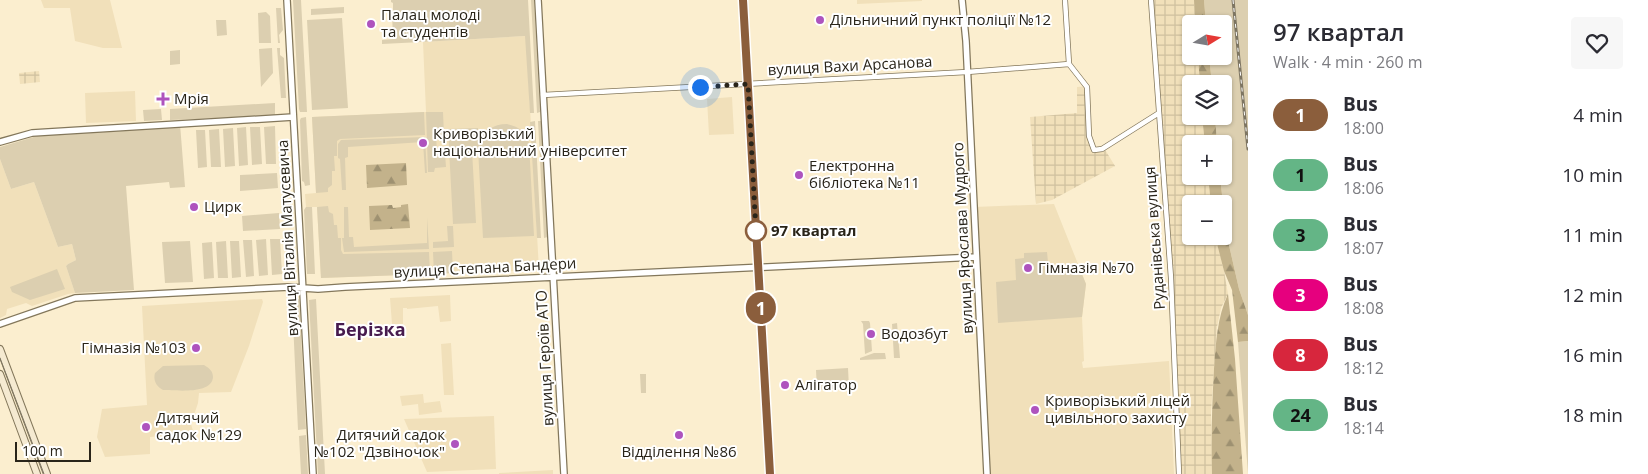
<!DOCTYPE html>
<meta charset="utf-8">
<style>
:root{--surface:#fff;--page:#f7f7f7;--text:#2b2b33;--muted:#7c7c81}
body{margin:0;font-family:"Open Sans",sans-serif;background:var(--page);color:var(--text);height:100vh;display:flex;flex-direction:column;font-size:19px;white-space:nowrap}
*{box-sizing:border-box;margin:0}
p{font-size:16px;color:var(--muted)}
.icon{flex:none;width:28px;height:28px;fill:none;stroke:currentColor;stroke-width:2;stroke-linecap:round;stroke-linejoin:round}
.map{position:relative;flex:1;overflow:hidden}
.panel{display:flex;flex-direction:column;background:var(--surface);width:400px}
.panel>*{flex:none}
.badge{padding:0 10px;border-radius:16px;font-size:18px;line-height:32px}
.needle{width:32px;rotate:79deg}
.tools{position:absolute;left:1182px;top:15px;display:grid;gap:10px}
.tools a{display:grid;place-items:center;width:50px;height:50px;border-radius:5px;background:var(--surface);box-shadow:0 1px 4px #0004;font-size:25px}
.scale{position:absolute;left:15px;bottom:12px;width:76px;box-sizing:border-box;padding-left:5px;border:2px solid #292419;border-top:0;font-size:14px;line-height:18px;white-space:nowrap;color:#292419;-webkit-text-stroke:4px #fff;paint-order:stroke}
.you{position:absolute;width:25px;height:25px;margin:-12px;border:4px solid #fff;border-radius:50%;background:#1a73e8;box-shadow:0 0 0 8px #1a73e833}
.map>.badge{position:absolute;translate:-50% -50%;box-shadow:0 0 0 2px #fff}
.round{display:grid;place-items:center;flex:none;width:52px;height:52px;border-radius:5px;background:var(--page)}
.headline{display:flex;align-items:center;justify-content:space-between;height:85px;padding:0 25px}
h1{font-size:24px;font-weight:600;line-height:38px}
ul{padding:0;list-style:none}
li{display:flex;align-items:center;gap:15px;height:60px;padding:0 25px}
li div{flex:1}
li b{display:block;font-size:19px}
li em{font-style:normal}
li .badge{min-width:55px;font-weight:700;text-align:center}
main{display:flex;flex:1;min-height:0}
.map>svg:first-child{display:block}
</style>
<main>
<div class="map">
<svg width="1248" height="474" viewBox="0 0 1248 474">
<defs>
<pattern id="industrial-grid" width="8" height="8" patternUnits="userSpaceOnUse" patternTransform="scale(1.25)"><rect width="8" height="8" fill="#f1e0ba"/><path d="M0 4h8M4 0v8" fill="none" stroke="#cfc09f"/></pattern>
<pattern id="forest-firs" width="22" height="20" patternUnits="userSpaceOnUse" patternTransform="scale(1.25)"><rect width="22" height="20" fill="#c3b28b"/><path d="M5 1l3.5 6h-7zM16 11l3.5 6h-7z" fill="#9e9171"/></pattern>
</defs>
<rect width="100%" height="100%" fill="#fbeecf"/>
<path fill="#f1e0ba" d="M41 0H110L122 48H103L75 41 70 8H44Z
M857 0H922V1L857 4Z
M526 36 539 270 321 278 317 207H306L305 194 316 193 312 117 426 112 423 42Z
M135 91 136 121 86 123 85 93Z
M732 97 734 134 709 135 707 99Z
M0 159 11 189 34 182 58 247 72 244 76 260 68 264 66 266 75 293 68 294 32 306 26 303 7 309 6 315 0 318Z
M1054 204 1086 284 1082 317 1084 361 1082 362 1083 368 1169 361 1174 474H987L974 207Z
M450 295 451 321 440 322 438 306 407 309V308H403V324H392L390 298Z
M262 299 263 302 249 346 231 392 199 393 198 403 191 424 193 431 182 434 150 437V454L105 457 97 437 102 409 147 405 142 306Z
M451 343 454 395H444L441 344Z
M423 394 424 403 440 401 442 412 419 415 418 404 402 406 400 396Z
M494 416 496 469 427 472 404 419Z
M553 470V474H499V473Z"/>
<path fill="url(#industrial-grid)" d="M1152 0H1194V2L1195 24H1191V56H1198L1200 84H1191V116H1202L1205 144H1191V176H1208L1211 204H1191V236H1215L1224 271 1228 294 1221 308 1217 327 1211 412 1212 474H1180L1175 309Z
M39 71 40 82 20 84 19 73Z
M1089 86 1092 149 1104 148 1115 166 1052 200 1036 204 1030 117 1077 113V87Z"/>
<path fill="#dccfb0" d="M293 0H301L307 112H300L299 109Z
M391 0H528L534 113H530L525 36 423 42 424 40 421 42 382 44V40L393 39 392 12H393V3L391 2Z
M531 0H534L540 112 537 113Z
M1204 0H1248V315L1239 289 1226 232 1220 176H1224V144H1217L1215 116H1224V84H1212L1209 56H1224V24H1206Z
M344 7V13L311 15V9Z
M276 8H281L283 30 279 35 280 43H278Z
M266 12 270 16 271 43H259L258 13Z
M342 18 348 108 312 110 307 20Z
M216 20H226L227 35 217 36Z
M272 48 273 73 261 87 259 49Z
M277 48H280V55L284 58 286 98H281Z
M180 50V64L170 65V51Z
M275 103V116L170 120V109Z
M161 109 162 120 144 121 143 110Z
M424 112 425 135 340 139 337 141V156H334L335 171H332V185L328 188V192L316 193 312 117Z
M426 112H443L444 135H436L437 154 445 153 446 167 435 168 434 172H428Z
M306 117 310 185 305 186 304 182 302 181 300 120 301 118Z
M535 121 541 238H537L530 122Z
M538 121H541L548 237 544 238Z
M180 124 185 187 170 188 169 182 126 186 134 290 75 293 66 266 68 264 76 260 72 244 58 247 34 182 11 189 0 159V147L37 136 122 131 123 127Z
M507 124C519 127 526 131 529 143L534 236 483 238 478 149 472 150 476 223 453 224 448 129 478 128 479 144C483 131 493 124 507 124Z
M275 126 276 164H266L264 127Z
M246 127 248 165 239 166 237 128Z
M250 127H260L262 164 252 165Z
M233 128 235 166 225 167 223 129Z
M219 129 221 167H211L209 130Z
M196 130H205L207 167 198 168Z
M425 137 427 173H425L423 142 348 147V157L345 158 346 190H342L340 159 338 158V144L341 140Z
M277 173 278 188 240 191V175Z
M328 206 329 212 333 214 334 225H337L338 238H341V250L343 254 429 252 430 274 321 278 317 207Z
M306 207H312L315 274H307L304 210Z
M344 207H348L349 237H353L354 247 427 243V217L429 249 344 252 342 238H344Z
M279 213 280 229 243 231 242 216Z
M447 226H453L454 247 433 248V242L448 241Z
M266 239 268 275 259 276 256 240Z
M270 239H280L282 274 272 275Z
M243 240H252L254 276 246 277Z
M190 241 193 282 165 283 162 242Z
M226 241 228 278H218L216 242Z
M230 241H239L241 277 232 278Z
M212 242 214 278 204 279 202 243Z
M452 251 453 273 434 274 433 252Z
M1047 252 1049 272H1081L1086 284 1082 317 998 323 996 282 1016 280 1015 259 1024 258V253Z
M57 269 65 289 30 300 12 292 10 287Z
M299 299 306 429 298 430 292 300Z
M316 299 325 474H318L309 300Z
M861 321H869L870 323 872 351 865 354 863 324Z
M897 323 900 358H894L892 324Z
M1248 341V474L1238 342Z
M874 353H885L886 359 860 360V358Z
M204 365C209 368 213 371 213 377 212 395 175 390 163 390 156 386 153 380 155 373L163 366Z
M848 368 849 388 817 390 816 370Z
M640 374H646V393H641Z
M306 435 308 474H301L299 436Z"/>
<path fill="url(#forest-firs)" d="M1194 0H1204L1206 24H1195Z
M1198 56H1209L1212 84H1200Z
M1202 116H1215L1217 144H1205Z
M406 163 407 185 367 188 366 165Z
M1208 176H1220L1223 204H1211Z
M408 204 410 228 370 230 369 206 392 205 393 208 401 207V205Z
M1224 211 1226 232 1239 289 1248 315V341L1238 342 1232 290 1224 271 1215 236H1224Z
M1228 294 1235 359 1243 474H1212C1211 439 1212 404 1214 369 1216 342 1217 318 1228 294Z"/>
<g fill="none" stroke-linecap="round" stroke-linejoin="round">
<g stroke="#83775b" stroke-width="6">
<path id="minor" d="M1065 0 1069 64
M1151 0 1171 278 1179 474
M1069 64 1087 87 1089 136 1094 150 1102 149 1159 113
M543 95 967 72 1069 64"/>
</g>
<g stroke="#83775b" stroke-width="8">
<path id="tertiary" d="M287 0 313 474
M538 0 564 474
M962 0 966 41 987 474
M0 142 32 133 293 117
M0 324 75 298 289 287 318 289 345 287 976 257"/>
</g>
<g stroke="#83775b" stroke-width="8">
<path id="secondary" d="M0 349 47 474
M0 374 37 474"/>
</g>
<g stroke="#fff" stroke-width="9">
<path id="primary" d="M743 0 770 474"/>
</g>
<use href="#minor" stroke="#fff" stroke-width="4.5"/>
<use href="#tertiary" stroke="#fff" stroke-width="5.5"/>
<use href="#secondary" stroke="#f5ead1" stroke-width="6"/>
<use href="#primary" stroke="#ebd6a3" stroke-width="8"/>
<path stroke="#7d7562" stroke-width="1" d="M0 358 44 474"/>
<g stroke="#7d7562" stroke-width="3">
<path id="rail" d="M1233 0 1248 149"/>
</g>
<use href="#rail" stroke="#fff" stroke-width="1" stroke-dasharray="4" stroke-linecap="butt"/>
</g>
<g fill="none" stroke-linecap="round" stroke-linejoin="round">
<g stroke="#fff" stroke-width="11">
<path id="line" d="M743 0 770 474"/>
</g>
<use href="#line" stroke="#8b5e3c" stroke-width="8"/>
<path stroke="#292419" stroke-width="5" stroke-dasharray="0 9" d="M700 87 748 84 756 231"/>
</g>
<g fill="#ae53be" stroke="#fff" stroke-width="2">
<circle cx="820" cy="20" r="5"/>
<circle cx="371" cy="24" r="5"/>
<path d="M160.5 91.5h5v5h5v5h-5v5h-5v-5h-5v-5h5z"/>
<circle cx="423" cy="143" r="5"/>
<circle cx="799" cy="175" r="5"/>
<circle cx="194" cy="207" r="5"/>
<circle cx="1028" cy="268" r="5"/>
<circle cx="871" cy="334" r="5"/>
<circle cx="196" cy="348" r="5"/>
<circle cx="785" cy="385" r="5"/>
<circle cx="1035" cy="410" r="5"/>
<circle cx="146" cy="427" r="5"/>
<circle cx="679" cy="435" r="5"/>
<circle cx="455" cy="444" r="5"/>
</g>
<circle fill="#fff" stroke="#8b5e3c" stroke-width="2.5" cx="756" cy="231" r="10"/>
<g text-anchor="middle" stroke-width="4" stroke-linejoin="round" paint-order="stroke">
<g font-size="15" fill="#292419" stroke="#fff" text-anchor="start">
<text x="381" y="20">Палац молоді<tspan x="381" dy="17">та студентів</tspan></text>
<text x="830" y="25">Дільничний пункт поліції №12</text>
<text x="174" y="104">Мрія</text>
<text x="433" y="139">Криворізький<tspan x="433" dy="17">національний університет</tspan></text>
<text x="809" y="171">Електронна<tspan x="809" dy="17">бібліотека №11</tspan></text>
<text x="204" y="212">Цирк</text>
<text x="1038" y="273">Гімназія №70</text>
<text x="881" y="339">Водозбут</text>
<text x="186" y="353" text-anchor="end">Гімназія №103</text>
<text x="795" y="390">Алігатор</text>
<text x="1045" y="406">Криворізький ліцей<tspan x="1045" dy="17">цивільного захисту</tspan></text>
<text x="156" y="423">Дитячий<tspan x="156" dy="17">садок №129</tspan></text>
<text x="445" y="440" text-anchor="end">Дитячий садок<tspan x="445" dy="17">№102 "Дзвіночок"</tspan></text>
<text x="679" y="457" text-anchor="middle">Відділення №86</text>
</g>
<g font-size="15" fill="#292419" stroke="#fff">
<text transform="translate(850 66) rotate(-3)" y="5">вулиця Вахи Арсанова</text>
<text transform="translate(288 238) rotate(-93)" y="5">вулиця Віталія Матусевича</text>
<text transform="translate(963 238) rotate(-93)" y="5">вулиця Ярослава Мудрого</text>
<text transform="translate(1155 238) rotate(-94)" y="5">Руданівська вулиця</text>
<text transform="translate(485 268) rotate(-3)" y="5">вулиця Степана Бандери</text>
<text transform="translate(545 358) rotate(-93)" y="5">вулиця Героїв АТО</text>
</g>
<g font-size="15" font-weight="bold" fill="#292419" stroke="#fff" text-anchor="start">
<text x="771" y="236">97 квартал</text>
</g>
<g font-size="18" font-weight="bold" fill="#471b4e" stroke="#fff">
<text x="370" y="336">Берізка</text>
</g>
</g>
</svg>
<div class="tools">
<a><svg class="needle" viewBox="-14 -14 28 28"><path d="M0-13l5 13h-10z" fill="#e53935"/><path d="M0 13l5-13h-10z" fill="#7c7c81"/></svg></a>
<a><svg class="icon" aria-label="layers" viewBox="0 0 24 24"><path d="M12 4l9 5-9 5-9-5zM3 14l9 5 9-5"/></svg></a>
<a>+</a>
<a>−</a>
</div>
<div class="scale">100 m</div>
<div class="you" style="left:700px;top:87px"></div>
<b class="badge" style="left:761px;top:308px;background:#8b5e3c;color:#fff">1</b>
</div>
<section class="panel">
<div class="headline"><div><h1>97 квартал</h1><p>Walk · 4 min · 260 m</p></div><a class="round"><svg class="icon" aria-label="heart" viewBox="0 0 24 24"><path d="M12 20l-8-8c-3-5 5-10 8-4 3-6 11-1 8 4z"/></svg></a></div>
<ul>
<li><span class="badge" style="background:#8b5e3c;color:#fff">1</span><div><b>Bus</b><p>18:00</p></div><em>4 min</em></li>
<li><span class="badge" style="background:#64b586;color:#111">1</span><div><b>Bus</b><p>18:06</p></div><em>10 min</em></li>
<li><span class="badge" style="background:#64b586;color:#111">3</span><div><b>Bus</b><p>18:07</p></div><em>11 min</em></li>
<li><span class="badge" style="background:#e6007e;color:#fff">3</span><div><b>Bus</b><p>18:08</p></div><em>12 min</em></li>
<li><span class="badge" style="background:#d7263d;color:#fff">8</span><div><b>Bus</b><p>18:12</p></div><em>16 min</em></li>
<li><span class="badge" style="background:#64b586;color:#111">24</span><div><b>Bus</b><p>18:14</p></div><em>18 min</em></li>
</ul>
</section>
</main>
